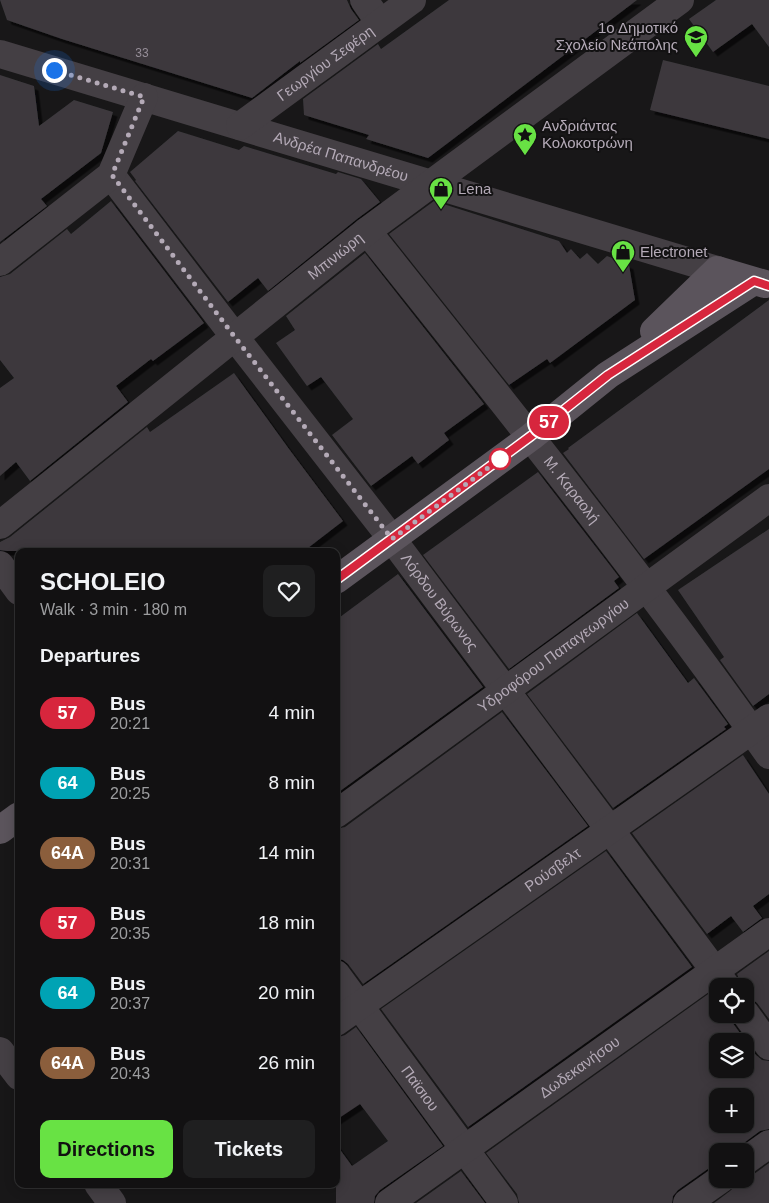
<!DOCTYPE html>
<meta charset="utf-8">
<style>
:root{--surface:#121112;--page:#1f1f20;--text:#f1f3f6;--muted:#9c9d9f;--line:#313132;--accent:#68e244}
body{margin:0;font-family:Arial,sans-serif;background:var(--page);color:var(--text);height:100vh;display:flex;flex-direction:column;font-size:19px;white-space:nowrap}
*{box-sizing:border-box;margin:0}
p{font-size:16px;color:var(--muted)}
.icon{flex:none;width:28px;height:28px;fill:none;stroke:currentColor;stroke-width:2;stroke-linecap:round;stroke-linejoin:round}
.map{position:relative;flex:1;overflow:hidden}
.side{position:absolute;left:15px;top:548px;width:325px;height:640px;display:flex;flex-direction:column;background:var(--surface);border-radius:10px;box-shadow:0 2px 12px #0003,0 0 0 1px var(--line)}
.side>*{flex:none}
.badge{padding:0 10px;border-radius:16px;font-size:18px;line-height:32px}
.tools{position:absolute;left:709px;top:978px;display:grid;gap:10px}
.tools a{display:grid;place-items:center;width:45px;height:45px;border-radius:10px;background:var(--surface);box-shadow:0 2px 12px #0003,0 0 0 1px var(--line);font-size:25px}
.you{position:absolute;width:25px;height:25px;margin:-12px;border:4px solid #fff;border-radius:50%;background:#1a73e8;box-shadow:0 0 0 8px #1a73e833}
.map>.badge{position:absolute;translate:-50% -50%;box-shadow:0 0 0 2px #fff}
h2{padding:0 25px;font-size:19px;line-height:45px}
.round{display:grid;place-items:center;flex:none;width:52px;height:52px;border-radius:10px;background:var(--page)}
.overview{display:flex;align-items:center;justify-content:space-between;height:85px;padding:0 25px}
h1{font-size:24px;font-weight:800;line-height:38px}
.primary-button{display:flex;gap:10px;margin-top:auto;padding:10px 25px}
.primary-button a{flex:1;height:58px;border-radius:10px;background:var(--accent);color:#111;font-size:20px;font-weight:800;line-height:58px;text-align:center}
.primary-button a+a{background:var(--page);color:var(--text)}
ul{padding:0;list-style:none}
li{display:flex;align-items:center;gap:15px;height:70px;padding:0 25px}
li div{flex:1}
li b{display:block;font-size:19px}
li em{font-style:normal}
li .badge{min-width:55px;font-weight:700;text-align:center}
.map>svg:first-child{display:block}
</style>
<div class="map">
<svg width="769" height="1203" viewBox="0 0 769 1203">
<defs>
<filter id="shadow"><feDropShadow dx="4.5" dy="4.5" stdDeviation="0" flood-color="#0009"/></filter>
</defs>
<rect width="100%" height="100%" fill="#181718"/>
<path fill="#3c393d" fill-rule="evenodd" filter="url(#shadow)" d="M0 0H347L351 9 359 20 300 63V61L252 98 62 39 7 20Z
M449 0H637L428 158 366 139 369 135 304 115 303 99 378 44 381 49Z
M716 0H769V47L752 24 713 52 689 19Z
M663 60 769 86V139L650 110Z
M0 75 34 86 39 126 74 100 113 112 101 153 41 199 47 206 0 242Z
M178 131 239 150 244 146 336 174 338 172 361 179 380 202 357 219 268 291 258 278 228 302 135 181 136 180 130 172Z
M111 201 204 323 153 361 151 359 116 386 128 402 30 481 16 462 0 476V388L14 378 0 360V277L10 274 67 229 71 234Z
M434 201 559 241 567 253 571 249 580 259 587 253 598 264 607 256 623 262 629 265 635 300 550 363 547 359 509 385 389 234Z
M365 253 484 404 444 433 449 440 418 464 412 456 371 486 332 435 353 419 321 377 307 386 276 343 295 330 286 316Z
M769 300V469L644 559 563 453 569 449 568 448Z
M234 373 289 449 343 521 304 551H7L0 550V542L10 537 147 427 150 432Z
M538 472 619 577 614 581 619 588 509 669 423 555Z
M769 529V694L753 706 720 660 724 657 678 590Z
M398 574 483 687 336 794V620Z
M637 613 688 683 694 678 728 724 724 727 726 729 613 808 527 694Z
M502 712 588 826 363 984 348 964 343 960 338 959 336 956V829L345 827Z
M743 755 769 794V894L753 906 762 918 743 932 731 916 707 934 632 833Z
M606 851 692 967 468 1127 381 1009Z
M769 951V1019L757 1003 752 999 745 998V986H741V984L737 974Z
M711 992 718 999V1014H730L732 1022 756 1055 762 1060 769 1061V1129L760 1131 733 1151H718V1164L712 1166 678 1190 673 1196 672 1203H519L517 1194 486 1153ZM718 1041H745V1069H718ZM718 1096H745V1124H718Z
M356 1027 443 1146 380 1190 375 1196 374 1203H336V1144L352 1166 388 1141 360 1104 336 1120V1038L345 1035Z
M769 1163V1203H714L730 1191 735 1186 736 1179H745V1176L754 1174Z
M461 1171 485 1203H416Z"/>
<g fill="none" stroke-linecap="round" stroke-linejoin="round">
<g stroke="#443f44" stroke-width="28">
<path d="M364 0 380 23"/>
<path id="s1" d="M0 54 717 270"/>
<path id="s2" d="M240 126 412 0"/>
<path id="s3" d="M111 175 234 336 392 539 610 830 726 986"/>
<path id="s4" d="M367 231C504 403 642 575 769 755"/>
<path d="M0 262 111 175 144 97"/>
<path id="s5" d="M0 525 367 231 680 0"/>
<path d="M0 565 19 591"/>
<path id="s6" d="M336 814 769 498"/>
<path id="s7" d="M336 974 504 1203"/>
<path d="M745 1013 769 1046"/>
<path id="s8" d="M336 1022 769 718"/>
<path d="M0 1051 19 1076"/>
<path d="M745 1161 769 1144"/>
<path d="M98 1184 112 1203"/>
<path id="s9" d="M389 1203 769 932"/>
<path d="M687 1203 721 1179"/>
</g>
<path stroke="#5b545c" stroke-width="28" d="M654 331 717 270 765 284
M336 580 531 437 608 375 754 281
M0 830 19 816"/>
</g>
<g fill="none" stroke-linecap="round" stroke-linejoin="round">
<g stroke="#fff" stroke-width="11">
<path id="line" d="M336 580 531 436 608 375 754 281 769 286"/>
</g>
<use href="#line" stroke="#d7263d" stroke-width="8"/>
<path stroke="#b4aab7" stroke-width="5" stroke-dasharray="0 9" d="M54 70 144 97 112 175 234 336 392 539 500 459"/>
</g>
<defs>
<g id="school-pin" transform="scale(1.25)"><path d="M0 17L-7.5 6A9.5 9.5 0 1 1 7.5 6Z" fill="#68e244" stroke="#131213"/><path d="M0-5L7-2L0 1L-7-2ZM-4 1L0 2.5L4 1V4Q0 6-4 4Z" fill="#111"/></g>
<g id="sight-pin" transform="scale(1.25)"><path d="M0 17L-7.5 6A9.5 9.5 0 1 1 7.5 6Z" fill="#68e244" stroke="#131213"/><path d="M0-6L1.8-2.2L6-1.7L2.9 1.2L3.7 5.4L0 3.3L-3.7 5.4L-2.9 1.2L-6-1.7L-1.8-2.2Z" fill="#111"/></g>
<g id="shop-pin" transform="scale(1.25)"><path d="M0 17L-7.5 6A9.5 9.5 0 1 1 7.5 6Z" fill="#68e244" stroke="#131213"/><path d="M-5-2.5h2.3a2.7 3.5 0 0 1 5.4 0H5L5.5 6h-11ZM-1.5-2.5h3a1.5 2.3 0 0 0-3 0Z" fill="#111"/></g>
</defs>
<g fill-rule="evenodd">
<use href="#school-pin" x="696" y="37"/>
<use href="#sight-pin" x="525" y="135"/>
<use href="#shop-pin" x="441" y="189"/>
<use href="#shop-pin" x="623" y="252"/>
</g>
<circle fill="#fff" stroke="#d7263d" stroke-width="2.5" cx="500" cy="459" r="10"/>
<g text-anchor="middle" stroke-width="4" stroke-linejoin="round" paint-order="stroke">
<g font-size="12" fill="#968e98">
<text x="142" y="57">33</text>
</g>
<g font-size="15" fill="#b4aab7" stroke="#131213" text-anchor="start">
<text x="678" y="33" text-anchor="end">1ο Δημοτικό<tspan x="678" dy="17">Σχολείο Νεάπολης</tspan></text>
<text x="542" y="131">Ανδριάντας<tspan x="542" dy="17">Κολοκοτρώνη</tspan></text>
<text x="458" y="194">Lena</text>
<text x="640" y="257">Electronet</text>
</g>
<g font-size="15" fill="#b4aab7" stroke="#131213">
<text dy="5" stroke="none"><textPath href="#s2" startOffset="106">Γεωργίου Σεφέρη</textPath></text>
<text dy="5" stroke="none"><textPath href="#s1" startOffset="356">Ανδρέα Παπανδρέου</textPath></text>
<text dy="5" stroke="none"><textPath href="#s5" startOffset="430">Μπινιώρη</textPath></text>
<text dy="5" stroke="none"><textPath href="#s4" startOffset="330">Μ. Καραολή</textPath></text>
<text dy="5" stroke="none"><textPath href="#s3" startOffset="539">Λόρδου Βύρωνος</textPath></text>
<text dy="5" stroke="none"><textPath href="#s6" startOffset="269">Υδροφόρου Παπαγεωργίου</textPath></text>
<text dy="5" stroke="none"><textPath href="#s8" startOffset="265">Ρούσβελτ</textPath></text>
<text dy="5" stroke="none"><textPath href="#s9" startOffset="234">Δωδεκανήσου</textPath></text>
<text dy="5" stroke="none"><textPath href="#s7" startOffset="142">Παϊσιου</textPath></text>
</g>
</g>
</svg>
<div class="tools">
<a><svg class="icon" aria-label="locate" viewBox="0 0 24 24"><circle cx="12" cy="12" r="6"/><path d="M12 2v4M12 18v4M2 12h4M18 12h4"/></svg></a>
<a><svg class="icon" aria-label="layers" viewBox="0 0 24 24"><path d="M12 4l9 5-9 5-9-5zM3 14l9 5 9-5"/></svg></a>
<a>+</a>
<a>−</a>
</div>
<div class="you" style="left:54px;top:70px"></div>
<b class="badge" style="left:549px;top:422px;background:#d7263d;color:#fff">57</b>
<section class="side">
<div class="overview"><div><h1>SCHOLEIO</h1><p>Walk · 3 min · 180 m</p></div><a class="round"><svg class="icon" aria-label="heart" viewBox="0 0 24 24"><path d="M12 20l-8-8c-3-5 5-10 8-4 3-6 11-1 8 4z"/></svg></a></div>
<h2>Departures</h2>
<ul>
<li><span class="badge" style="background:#d7263d;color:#fff">57</span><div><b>Bus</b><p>20:21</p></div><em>4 min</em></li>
<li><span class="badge" style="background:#00a3b4;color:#fff">64</span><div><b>Bus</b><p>20:25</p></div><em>8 min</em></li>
<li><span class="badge" style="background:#8b5e3c;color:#fff">64Α</span><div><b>Bus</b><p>20:31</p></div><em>14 min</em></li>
<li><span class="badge" style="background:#d7263d;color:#fff">57</span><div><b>Bus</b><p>20:35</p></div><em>18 min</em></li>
<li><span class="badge" style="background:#00a3b4;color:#fff">64</span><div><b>Bus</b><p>20:37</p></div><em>20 min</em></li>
<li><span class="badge" style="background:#8b5e3c;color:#fff">64Α</span><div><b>Bus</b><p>20:43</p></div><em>26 min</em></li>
</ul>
<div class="primary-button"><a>Directions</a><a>Tickets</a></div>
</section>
</div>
